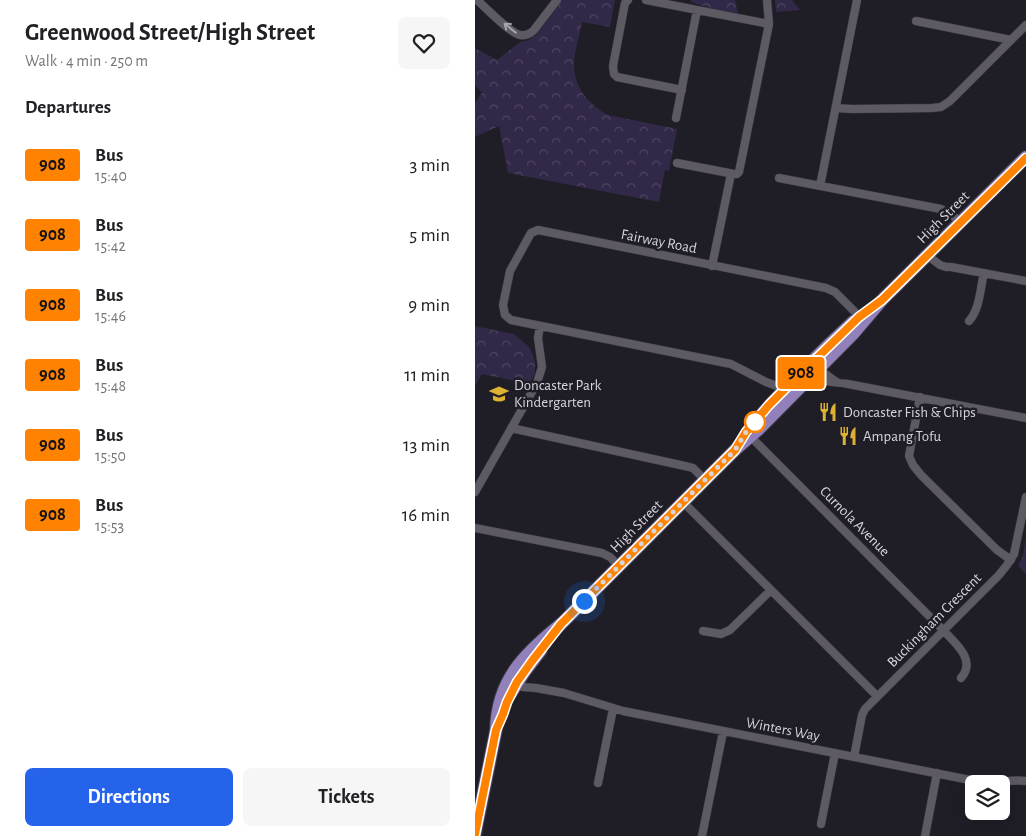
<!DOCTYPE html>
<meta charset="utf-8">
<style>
:root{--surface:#fff;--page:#f6f6f6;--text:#202124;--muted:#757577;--accent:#2563eb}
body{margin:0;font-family:"Alegreya Sans",sans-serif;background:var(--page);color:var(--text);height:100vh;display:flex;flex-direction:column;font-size:19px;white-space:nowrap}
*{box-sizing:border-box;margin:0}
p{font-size:16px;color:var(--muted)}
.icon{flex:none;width:28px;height:28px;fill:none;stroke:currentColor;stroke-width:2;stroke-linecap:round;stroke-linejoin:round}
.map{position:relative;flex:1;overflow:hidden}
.sheet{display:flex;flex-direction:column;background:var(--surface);width:475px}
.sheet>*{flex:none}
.badge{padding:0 10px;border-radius:4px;font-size:18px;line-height:32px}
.controls{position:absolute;left:490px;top:775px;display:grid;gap:10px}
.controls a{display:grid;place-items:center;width:45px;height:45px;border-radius:8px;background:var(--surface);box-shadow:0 5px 20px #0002;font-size:25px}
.you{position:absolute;width:25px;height:25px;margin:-12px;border:4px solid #fff;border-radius:50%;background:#1a73e8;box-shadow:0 0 0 8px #1a73e833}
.map>.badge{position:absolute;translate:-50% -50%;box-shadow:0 0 0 2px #fff}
h2{padding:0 25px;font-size:19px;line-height:45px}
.round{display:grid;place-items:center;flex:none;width:52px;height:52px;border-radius:8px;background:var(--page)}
.overview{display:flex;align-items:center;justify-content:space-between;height:85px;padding:0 25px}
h1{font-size:24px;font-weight:700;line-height:38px}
.cta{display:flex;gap:10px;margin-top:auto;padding:10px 25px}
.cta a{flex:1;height:58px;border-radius:8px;background:var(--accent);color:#fff;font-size:20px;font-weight:700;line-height:58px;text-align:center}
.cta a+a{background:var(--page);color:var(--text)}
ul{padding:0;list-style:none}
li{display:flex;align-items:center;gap:15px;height:70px;padding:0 25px}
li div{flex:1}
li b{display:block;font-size:19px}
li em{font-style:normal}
li .badge{min-width:55px;font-weight:700;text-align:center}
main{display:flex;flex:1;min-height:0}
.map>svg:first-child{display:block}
</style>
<main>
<section class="sheet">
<div class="overview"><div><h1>Greenwood Street/High Street</h1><p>Walk · 4 min · 250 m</p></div><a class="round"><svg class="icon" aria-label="heart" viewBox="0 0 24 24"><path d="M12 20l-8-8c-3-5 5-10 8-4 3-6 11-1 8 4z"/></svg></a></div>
<h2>Departures</h2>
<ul>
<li><span class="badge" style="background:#ff8200;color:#111">908</span><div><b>Bus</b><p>15:40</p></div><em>3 min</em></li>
<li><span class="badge" style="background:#ff8200;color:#111">908</span><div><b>Bus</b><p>15:42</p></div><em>5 min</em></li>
<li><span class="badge" style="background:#ff8200;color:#111">908</span><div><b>Bus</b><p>15:46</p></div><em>9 min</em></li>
<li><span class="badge" style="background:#ff8200;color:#111">908</span><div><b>Bus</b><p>15:48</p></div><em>11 min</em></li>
<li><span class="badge" style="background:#ff8200;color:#111">908</span><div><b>Bus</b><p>15:50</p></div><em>13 min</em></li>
<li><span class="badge" style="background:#ff8200;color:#111">908</span><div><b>Bus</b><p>15:53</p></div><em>16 min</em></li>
</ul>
<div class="cta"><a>Directions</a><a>Tickets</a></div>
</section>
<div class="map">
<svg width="551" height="836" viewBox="0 0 551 836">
<defs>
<pattern id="park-crowns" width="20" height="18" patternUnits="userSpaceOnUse" patternTransform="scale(1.25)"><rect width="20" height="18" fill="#322848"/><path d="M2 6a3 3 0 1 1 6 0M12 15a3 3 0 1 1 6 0" fill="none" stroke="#4f4662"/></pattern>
</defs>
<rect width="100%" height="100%" fill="#1f1d26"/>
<path fill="url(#park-crowns)" d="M87 0H140L135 27 107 22C105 35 99 52 99 65 99 88 114 105 133 115L202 129 194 171 190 170 184 202 33 173 24 126 0 137V102L7 93 0 85V48L22 60 45 42 54 40 63 33 80 10Z
M216 0H260L263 13 238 9 216 2Z
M300 0H317L325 10 301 12Z
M0 326 39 334 53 346 57 352 60 362V372L55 384 7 374 0 386Z
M551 537V574L543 566 548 556Z"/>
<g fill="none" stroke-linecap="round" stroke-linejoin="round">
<g stroke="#3a3840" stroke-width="9">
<path id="street" d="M2 0C11 8 35 33 45 35 51 36 55 34 59 30L82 0
M153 0 150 3 149 8 138 66 139 74 142 77 207 90
M171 0 294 24
M441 21 536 40
M361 108 377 109 457 108 466 107 475 101 551 25
M201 118 222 10
M202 163 259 174H262L264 172 294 24 292 0
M304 178 466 209 474 213 486 222
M345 186 382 0
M452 255 465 265 471 267H476L551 281
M237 266 256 174
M494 321C505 309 505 289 509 273
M341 368C349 371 354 378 362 382
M338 371C349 385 357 381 373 384L551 418
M311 388 302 386 291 382 256 364 36 320 30 315 28 305 35 271 56 233 63 230 351 288 360 292 389 321
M445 397 434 456 438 465 446 475 522 550 536 560
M36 428 210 466 218 468 230 480
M273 434 468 630C480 643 502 660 486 678
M0 492 62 383 67 367 63 338 65 326
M208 502 402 696
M0 528 127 553 135 557 144 566
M228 631 246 634 255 630 296 590
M39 684 48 687 61 688 89 693 148 711 505 782C521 784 536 779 551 781
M379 757 387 715 390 709 524 575 532 565 539 554 551 497
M123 783 138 709
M346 824 360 753
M227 836 248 732
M450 836 462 773"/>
</g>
<g stroke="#3a3840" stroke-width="14">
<path id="primary" d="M275 428C307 390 342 355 379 321
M36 693 50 671 66 650
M0 834 21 730C22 680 49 654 86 624L260 450 283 430 378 334 407 300 551 157"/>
</g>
<use href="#street" stroke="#5d5a64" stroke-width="8"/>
<use href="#primary" stroke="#9280ba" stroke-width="12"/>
</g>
<defs><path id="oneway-shaft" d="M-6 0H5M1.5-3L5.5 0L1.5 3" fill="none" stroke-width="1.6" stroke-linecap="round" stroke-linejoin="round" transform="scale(1.25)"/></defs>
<use stroke="#a6a4ab" href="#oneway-shaft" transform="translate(35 28) rotate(-141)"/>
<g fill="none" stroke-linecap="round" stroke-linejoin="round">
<g stroke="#fff" stroke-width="11">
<path id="line" d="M0 834 21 730 28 714 32 702 42 682 57 661 86 624 260 450 271 432 294 405 311 388 384 317 407 300 551 158"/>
</g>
<use href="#line" stroke="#ff8200" stroke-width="8"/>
<path stroke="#d7d5db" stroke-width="5" stroke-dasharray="0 9" d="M109 601 260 450 271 432 280 422"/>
</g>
<defs>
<g id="school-bare" transform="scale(1.5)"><path d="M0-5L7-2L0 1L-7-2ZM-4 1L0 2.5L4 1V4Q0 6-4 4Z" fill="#deb133" stroke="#1f1d26" stroke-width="2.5" paint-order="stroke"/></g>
<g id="restaurant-bare" transform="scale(1.5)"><path d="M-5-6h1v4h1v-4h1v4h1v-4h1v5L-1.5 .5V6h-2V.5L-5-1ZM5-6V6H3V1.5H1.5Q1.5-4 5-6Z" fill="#deb133" stroke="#1f1d26" stroke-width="2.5" paint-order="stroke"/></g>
</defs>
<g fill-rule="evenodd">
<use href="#school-bare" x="24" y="394"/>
<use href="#restaurant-bare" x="353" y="412"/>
<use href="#restaurant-bare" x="373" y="436"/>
</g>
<circle fill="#fff" stroke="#ff8200" stroke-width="2.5" cx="280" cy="422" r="10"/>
<g text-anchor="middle" stroke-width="5" stroke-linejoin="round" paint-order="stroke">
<g font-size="15" fill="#d7d5db" stroke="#1f1d26">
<text transform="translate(468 217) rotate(-45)" y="5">High Street</text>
<text transform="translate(184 241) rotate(11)" y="5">Fairway Road</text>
<text transform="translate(380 521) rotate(45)" y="5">Curnola Avenue</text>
<text transform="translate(161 526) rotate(-45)" y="5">High Street</text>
<text transform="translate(459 620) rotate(-45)" y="5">Buckingham Crescent</text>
<text transform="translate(308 729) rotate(11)" y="5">Winters Way</text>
</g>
<g font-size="15" fill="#d7d5db" stroke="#1f1d26" text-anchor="start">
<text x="39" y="390">Doncaster Park<tspan x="39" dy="17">Kindergarten</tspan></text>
<text x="368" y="417">Doncaster Fish &amp; Chips</text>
<text x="388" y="441">Ampang Tofu</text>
</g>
</g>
</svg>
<div class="controls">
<a><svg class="icon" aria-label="layers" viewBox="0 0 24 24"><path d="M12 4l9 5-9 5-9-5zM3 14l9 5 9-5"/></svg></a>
</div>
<div class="you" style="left:109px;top:601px"></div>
<b class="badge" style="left:326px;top:373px;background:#ff8200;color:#111">908</b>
</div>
</main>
